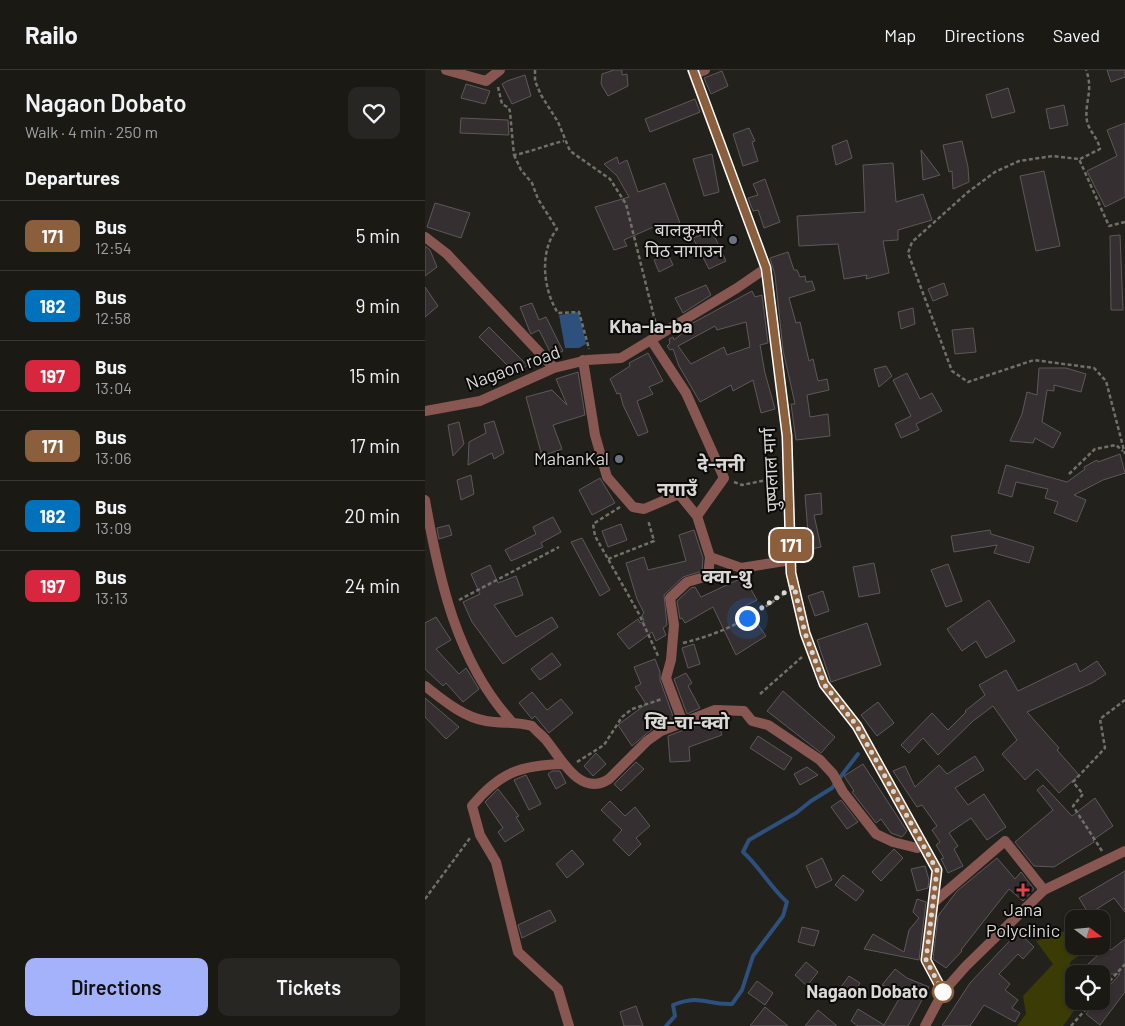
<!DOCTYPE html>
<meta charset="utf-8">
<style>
:root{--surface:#1a1914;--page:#272622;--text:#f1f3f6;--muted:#9fa0a0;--line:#383834;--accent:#a4b2fc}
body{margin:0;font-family:Barlow,"Noto Sans Devanagari",sans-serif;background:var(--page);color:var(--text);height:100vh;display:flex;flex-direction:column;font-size:19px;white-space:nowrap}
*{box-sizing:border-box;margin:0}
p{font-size:16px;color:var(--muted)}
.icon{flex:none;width:28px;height:28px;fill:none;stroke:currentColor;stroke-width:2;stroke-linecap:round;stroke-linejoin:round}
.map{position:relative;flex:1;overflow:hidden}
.side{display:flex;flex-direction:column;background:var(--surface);width:425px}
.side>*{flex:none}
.badge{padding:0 10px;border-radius:8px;font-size:18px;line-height:32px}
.needle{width:32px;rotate:106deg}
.tools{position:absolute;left:640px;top:840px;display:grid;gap:10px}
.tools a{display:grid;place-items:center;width:45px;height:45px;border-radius:10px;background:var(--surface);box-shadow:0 1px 4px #0004,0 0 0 1px var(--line);font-size:25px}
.you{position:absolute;width:25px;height:25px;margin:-12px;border:4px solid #fff;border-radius:50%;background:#1a73e8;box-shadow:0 0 0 8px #1a73e833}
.map>.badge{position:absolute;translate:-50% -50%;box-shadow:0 0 0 2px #fff}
h2{padding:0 25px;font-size:19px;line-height:45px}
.round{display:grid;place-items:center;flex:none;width:52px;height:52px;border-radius:10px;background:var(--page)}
.summary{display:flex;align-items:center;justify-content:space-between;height:85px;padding:0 25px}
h1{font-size:24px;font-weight:600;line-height:38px}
.primary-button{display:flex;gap:10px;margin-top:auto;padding:10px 25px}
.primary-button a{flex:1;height:58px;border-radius:10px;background:var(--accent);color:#111;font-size:20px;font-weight:600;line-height:58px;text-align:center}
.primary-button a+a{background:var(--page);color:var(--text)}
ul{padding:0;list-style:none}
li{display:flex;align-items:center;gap:15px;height:70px;padding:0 25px;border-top:1px solid var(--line)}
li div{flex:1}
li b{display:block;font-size:19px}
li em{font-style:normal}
li .badge{min-width:55px;font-weight:700;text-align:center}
header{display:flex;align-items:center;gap:30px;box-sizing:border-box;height:70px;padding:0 25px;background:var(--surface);border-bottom:1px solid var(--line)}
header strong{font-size:24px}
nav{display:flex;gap:28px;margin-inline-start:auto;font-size:18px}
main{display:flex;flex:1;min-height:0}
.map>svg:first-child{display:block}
</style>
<header>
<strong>Railo</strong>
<nav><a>Map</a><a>Directions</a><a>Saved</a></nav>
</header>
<main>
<section class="side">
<div class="summary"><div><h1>Nagaon Dobato</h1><p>Walk · 4 min · 250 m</p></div><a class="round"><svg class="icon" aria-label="heart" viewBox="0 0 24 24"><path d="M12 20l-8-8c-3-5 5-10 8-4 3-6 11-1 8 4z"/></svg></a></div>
<h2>Departures</h2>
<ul>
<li><span class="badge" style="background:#8b5e3c;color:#fff">171</span><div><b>Bus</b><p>12:54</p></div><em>5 min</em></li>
<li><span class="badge" style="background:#0072bc;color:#fff">182</span><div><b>Bus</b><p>12:58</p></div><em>9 min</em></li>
<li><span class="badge" style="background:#d7263d;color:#fff">197</span><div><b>Bus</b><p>13:04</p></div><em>15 min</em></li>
<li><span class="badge" style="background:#8b5e3c;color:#fff">171</span><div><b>Bus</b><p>13:06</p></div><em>17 min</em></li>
<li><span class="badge" style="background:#0072bc;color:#fff">182</span><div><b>Bus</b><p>13:09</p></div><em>20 min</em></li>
<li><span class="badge" style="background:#d7263d;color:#fff">197</span><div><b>Bus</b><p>13:13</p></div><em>24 min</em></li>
</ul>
<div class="primary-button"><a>Directions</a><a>Tickets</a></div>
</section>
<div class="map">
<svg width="700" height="956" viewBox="0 0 700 956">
<rect width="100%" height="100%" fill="#22211b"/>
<path fill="#3b3c05" d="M649 858V876H669L646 891 640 908 649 917V931H656L638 956H592L601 944 598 926 628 894 611 871Z"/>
<path fill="#2d507d" d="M154 242 161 274 154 278H140L134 245Z"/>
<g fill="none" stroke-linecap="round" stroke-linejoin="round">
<path stroke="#2d507d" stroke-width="4" d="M241 956 250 946 248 935C277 924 280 935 307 934L317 920 328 886 358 846 362 832C345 817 335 797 318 782L324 770 371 743 386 731 407 718 433 684"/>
</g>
<path fill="#352f32" stroke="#5e585b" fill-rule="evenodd" d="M189 0H197V5L202 4 203 16 183 26 176 14 177 4Z
M682 0H700V7L686 12Z
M297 1 303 16 286 24 279 8Z
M100 5 106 26 87 34 77 14 82 11Z
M41 14 65 21 60 34 36 28Z
M583 18 590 42 567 48 561 25Z
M270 29 275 42 225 62 220 49Z
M639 35 643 55 625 59 621 39Z
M36 48 83 50 84 65 35 63Z
M700 53V127L680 137 662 101 692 86 682 60Z
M324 58 330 71 327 72 333 91 318 96 308 64Z
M422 70 427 88 411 95 407 76Z
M537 71 543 97 544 112 528 119 527 101 524 102 518 75Z
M496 80 515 105 498 110Z
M287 84 294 122 279 126 268 89Z
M192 87 194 94 202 90 213 122 240 113 256 156 237 165 233 155 199 170 202 176 189 180 170 137 204 127 192 106 179 94Z
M468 93 471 132 498 124 507 150 473 160V170L458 171 464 203 441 209 442 205 419 209 413 174 374 176 372 146 440 142 438 95Z
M619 101 635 176 611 181 595 106Z
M340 109 355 152 339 158 333 140 328 141 323 128 333 125 328 114Z
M10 133 45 143 36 168 2 157Z
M287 161 301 191 284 199 268 168Z
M695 165 698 240H686L685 166Z
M0 176 5 180 12 197 0 206Z
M363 182 369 200H372L375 207 380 206 381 212 387 211 390 220 364 228 371 253 375 252 384 291 388 289 393 311 402 309 404 320 382 325 385 347 403 344 405 366 371 370 366 334H370L358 280 350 205 345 188Z
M243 184 248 195 234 202 229 190Z
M519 213 523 225 508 231 503 219Z
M281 215 286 225 258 243 250 228Z
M0 217 13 236 0 247Z
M327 221 330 227 337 225 343 273 335 275 340 303 350 339 336 343 328 310 308 321 306 315 275 332 254 296 248 279 245 280 242 276 245 273 244 269 248 267 249 270 265 257 264 255ZM321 252 325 277 302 285 299 277 266 294 253 276 290 256 292 260Z
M107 233 114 250 121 247 138 281 127 286 114 260 106 264 105 262 95 237Z
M488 238 490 254 476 259 473 242Z
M64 257 102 295 92 305 54 267Z
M548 258 551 282 530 284 527 260Z
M223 283 238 311 224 317 228 324 212 331 223 362 213 366 198 335 195 323 192 324 185 309 205 296 204 293Z
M461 296 467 306 454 317 449 299Z
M614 298H641L661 304 656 322 629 315V321L622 320 617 352 636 363 628 378 610 368 608 373 585 371 597 344 602 322 612 325Z
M153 302 160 345 128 355 137 379 117 386 101 327 127 320 142 335 131 309Z
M482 303 495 329 507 323 517 341 491 354 494 360 476 368 470 354 486 346 468 310Z
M69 351 79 383 69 389 67 383 43 395 44 372 61 363 59 354Z
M34 352 39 374 28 386 23 355Z
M695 384 700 403 678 410 649 425 661 430 652 452 629 443 633 432 620 428 623 419 591 412 587 427 573 423 581 395 642 412 660 399 659 397 672 390 673 392Z
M46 405 49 424 36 430 32 410Z
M175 408 190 433 167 445 154 420Z
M396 423 397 444 389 445 396 477 377 481 373 465 383 463 380 425Z
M128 447 136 462 116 473 118 477 86 491 80 480 111 464 108 457Z
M196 454 202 470 183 477 177 461Z
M24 455 27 465 14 469 12 458Z
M269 460 278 488 277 501 258 507 239 525 242 555 238 558 241 565 231 571 227 562 204 579 192 564 213 549 215 553 219 551 217 545 219 543 212 529 201 493 219 487 223 500 261 491 254 465Z
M565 460 566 464 609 477 604 493 569 483 572 475 529 482 526 466Z
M157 468 185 520 175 526 146 472Z
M449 493 455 523 434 527 428 497Z
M523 494 537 531 521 537 506 500Z
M65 495 73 513 91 506 98 525 69 535 91 567 127 547 133 557 78 594 47 552 38 532 55 524 46 504Z
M319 507 332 530 320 536 341 566 311 585 288 537 260 553 257 548 255 549 252 531 266 518 270 517 276 527Z
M398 521 404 541 390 546 383 526Z
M564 530 590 571 561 588 551 571 537 581 522 559Z
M11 547 26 570 11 579 34 604 41 598 54 619 38 632 21 613 18 616 0 599V553Z
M442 553 456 595 406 612 392 570Z
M269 574 275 594 263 598 257 578Z
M127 583 136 595 115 610 106 599Z
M230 589 235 602V610L249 649 232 655 207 676 193 655 221 634 210 617 216 614 209 597Z
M672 591 681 604 667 613 602 642 634 678 632 680 654 705 634 723 612 699 600 710 577 684 592 670 568 636 548 651 513 685 498 668 484 683 476 675 507 643 523 660 541 642 540 641 560 625 554 615 581 600 593 621 651 593 655 602Z
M261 603 267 613 263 616 275 638 262 644 249 609Z
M358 621 410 667 396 683 342 641Z
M107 622 122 640 136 629 148 643 124 663 110 646 107 649 94 633Z
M0 628 34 657 21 669 0 647Z
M453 632 469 653 452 666 436 645Z
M291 648 297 665 264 677 265 691 245 692 243 666Z
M333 666 367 688 359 700 325 678Z
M171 683 181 694 168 706 159 696Z
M550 686 559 700 530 718 543 735 559 724 581 757 562 770 546 748 524 763 533 776 529 779 538 796 523 803 516 789 519 788 511 775 515 772 507 760 512 756 497 735 492 737 468 701 480 696 490 717 514 695 522 704Z
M211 692 219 699 196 721 189 714Z
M438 694 482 761 477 767 466 763 456 749 451 753 427 722 429 721 419 706Z
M382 697 393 705 375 715 369 704Z
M127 701H135L141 713 131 719 123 704Z
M101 705 116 734 104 740 89 710Z
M618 715 647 746 670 728 688 756 668 770 669 772 629 797 609 796 590 772 628 740 612 720Z
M73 719 94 746 91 747 99 760 80 772 73 762 78 758 60 732Z
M416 730 433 752 422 759 406 737Z
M185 731 200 746 210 737 225 756 211 768 216 774 204 786 188 770 197 760 176 740Z
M469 779 478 788 456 811 447 802Z
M147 780 159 794 142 808 131 794Z
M397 788 407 810 391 818 381 796Z
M572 788 590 809 596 802 609 819 598 831 584 819 536 880 537 881 521 898 508 889 513 846 532 821Z
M500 796 504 810 503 818 492 821 486 799Z
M700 801V842L689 828 664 844 654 828Z
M418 805 439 821 431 831 410 815Z
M492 829 501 832 494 890 439 879 448 864 479 882 484 860 494 848 488 842Z
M125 840 131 851 97 868 93 855Z
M377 857 394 861 389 876 373 872Z
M593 862 609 877 598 889 593 884 574 904 585 914 580 920 593 930 587 938 595 943 590 952 559 935 545 956H517L545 913Z
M700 869V922L675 955 661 944 671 931H676V925L695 904H652L683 876 686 880Z
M381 892 393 902 382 916 370 905Z
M470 899 482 908 504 917 483 956H433L426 951 433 939 459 955 474 929 471 927 473 921 457 915Z
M424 906 435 913 424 929 416 917Z
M332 911 348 923 340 935 323 923Z
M211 936 218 956H199L195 942Z
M340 937 363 956H325Z
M393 940 412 956H380Z"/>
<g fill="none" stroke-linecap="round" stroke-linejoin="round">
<path stroke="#71706b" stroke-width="2.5" stroke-dasharray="4 2.5" stroke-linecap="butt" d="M110 0V11L116 25 133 52 145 81 185 109 201 134 231 255
M73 17 77 34 84 38 85 42 89 85C106 82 121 75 139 71
M89 85 96 100 107 113 113 129 132 159C114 181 118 220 133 243L154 242 164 279
M655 89 675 79C673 68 664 61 662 51 659 33 669 20 661 0
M700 152 684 156 654 89 628 86 594 91 570 102 543 122 487 172 483 183 527 301 543 312 609 290 669 298 681 311 700 384
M644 404 670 379 691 375 698 381
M309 412 317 415 352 408
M195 437 168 454 170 466 214 544 234 588
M183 489 229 471 223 450
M34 530 134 477
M258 573C299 563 326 548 360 523
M335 624 377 587
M152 692 179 675 197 647 207 639 237 629
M677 781 648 736 658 724 648 712 680 678 675 649 700 630
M0 829 45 768
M676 921 700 894
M646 956 668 931"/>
<path stroke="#885751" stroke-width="10" d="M21 0 61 11 75 0
M269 4 280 0
M0 167 22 184 129 298
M226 270 261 323 299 408 272 446 285 487 316 498 366 490
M158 290 170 365 182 407 208 437 219 439 254 424 272 446
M0 341 55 331 129 298 162 290 196 288 312 218 341 198
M0 430C14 509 31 590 86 651
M0 616C18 630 38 647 61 651 77 654 91 651 107 656 111 661 117 665 121 670 136 688 155 728 184 709L222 671 236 661 290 640 319 641 327 651 343 655 395 690 408 704 418 722 451 764 468 772 492 778 498 775
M258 653 241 608 246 590 249 555 245 528 262 512 283 506 285 487
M139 694C96 695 75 702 47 736L55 765 71 792 93 882 133 919 144 956
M508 833 580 771 619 820"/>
<path stroke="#885751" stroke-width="10" d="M267 0 341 198 362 366 366 503 380 563 399 614 432 656 512 800 501 890 518 922
M500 956 518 922 541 896 619 820 700 781"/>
</g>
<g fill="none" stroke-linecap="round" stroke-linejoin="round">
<g stroke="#fff" stroke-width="11">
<path id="line" d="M268 0 341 198 362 366 366 503 380 563 399 614 432 656 512 800 501 890 518 922"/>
</g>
<use href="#line" stroke="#8b5e3c" stroke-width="8"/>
<path stroke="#d9d8d4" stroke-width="5" stroke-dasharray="0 9" d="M322 548 369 516 380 563 399 614 432 656 512 800 501 890 518 922"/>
</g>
<g fill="#6b7280" stroke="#0b0a08" stroke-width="2">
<circle cx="308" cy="170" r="5"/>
<circle cx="194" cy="389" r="5"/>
</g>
<path fill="#e0444e" stroke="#0b0a08" stroke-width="2" d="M595.5 812.5h5v5h5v5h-5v5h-5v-5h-5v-5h5z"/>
<circle fill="#fff" stroke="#8b5e3c" stroke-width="2.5" cx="518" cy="922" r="10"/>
<g text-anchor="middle" stroke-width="4" stroke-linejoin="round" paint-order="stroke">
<g font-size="18" fill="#d9d8d4" stroke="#0b0a08" text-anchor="end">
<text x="298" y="166">बालकुमारी<tspan x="298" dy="21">पिठ नागाउन</tspan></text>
<text x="184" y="395">MahanKal</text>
<text x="598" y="846" text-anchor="middle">Jana<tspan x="598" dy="21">Polyclinic</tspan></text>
</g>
<g font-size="18" fill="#d9d8d4" stroke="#0b0a08">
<text transform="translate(88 298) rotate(-20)" y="6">Nagaon road</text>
<text transform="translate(346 400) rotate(-93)" y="6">पुष्पलाल मार्ग</text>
</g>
<g font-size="18" font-weight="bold" fill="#d9d8d4" stroke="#0b0a08" text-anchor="end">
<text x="503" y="928">Nagaon Dobato</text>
</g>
<g font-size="19" font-weight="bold" fill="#d9d8d4" stroke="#0b0a08">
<text x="226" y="263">Kha-la-ba</text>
<text x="296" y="401">दे-ननी</text>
<text x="252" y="426">नगाउँ</text>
<text x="302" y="513">क्वा-थु</text>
<text x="262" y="659">खि-चा-क्वो</text>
</g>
</g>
</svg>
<div class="tools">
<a><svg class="needle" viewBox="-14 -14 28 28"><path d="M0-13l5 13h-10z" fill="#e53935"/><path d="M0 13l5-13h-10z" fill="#9fa0a0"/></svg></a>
<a><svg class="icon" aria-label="locate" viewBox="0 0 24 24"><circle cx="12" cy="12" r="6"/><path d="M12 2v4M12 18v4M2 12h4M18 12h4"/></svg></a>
</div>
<div class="you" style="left:322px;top:548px"></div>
<b class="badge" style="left:366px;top:475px;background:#8b5e3c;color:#fff">171</b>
</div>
</main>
